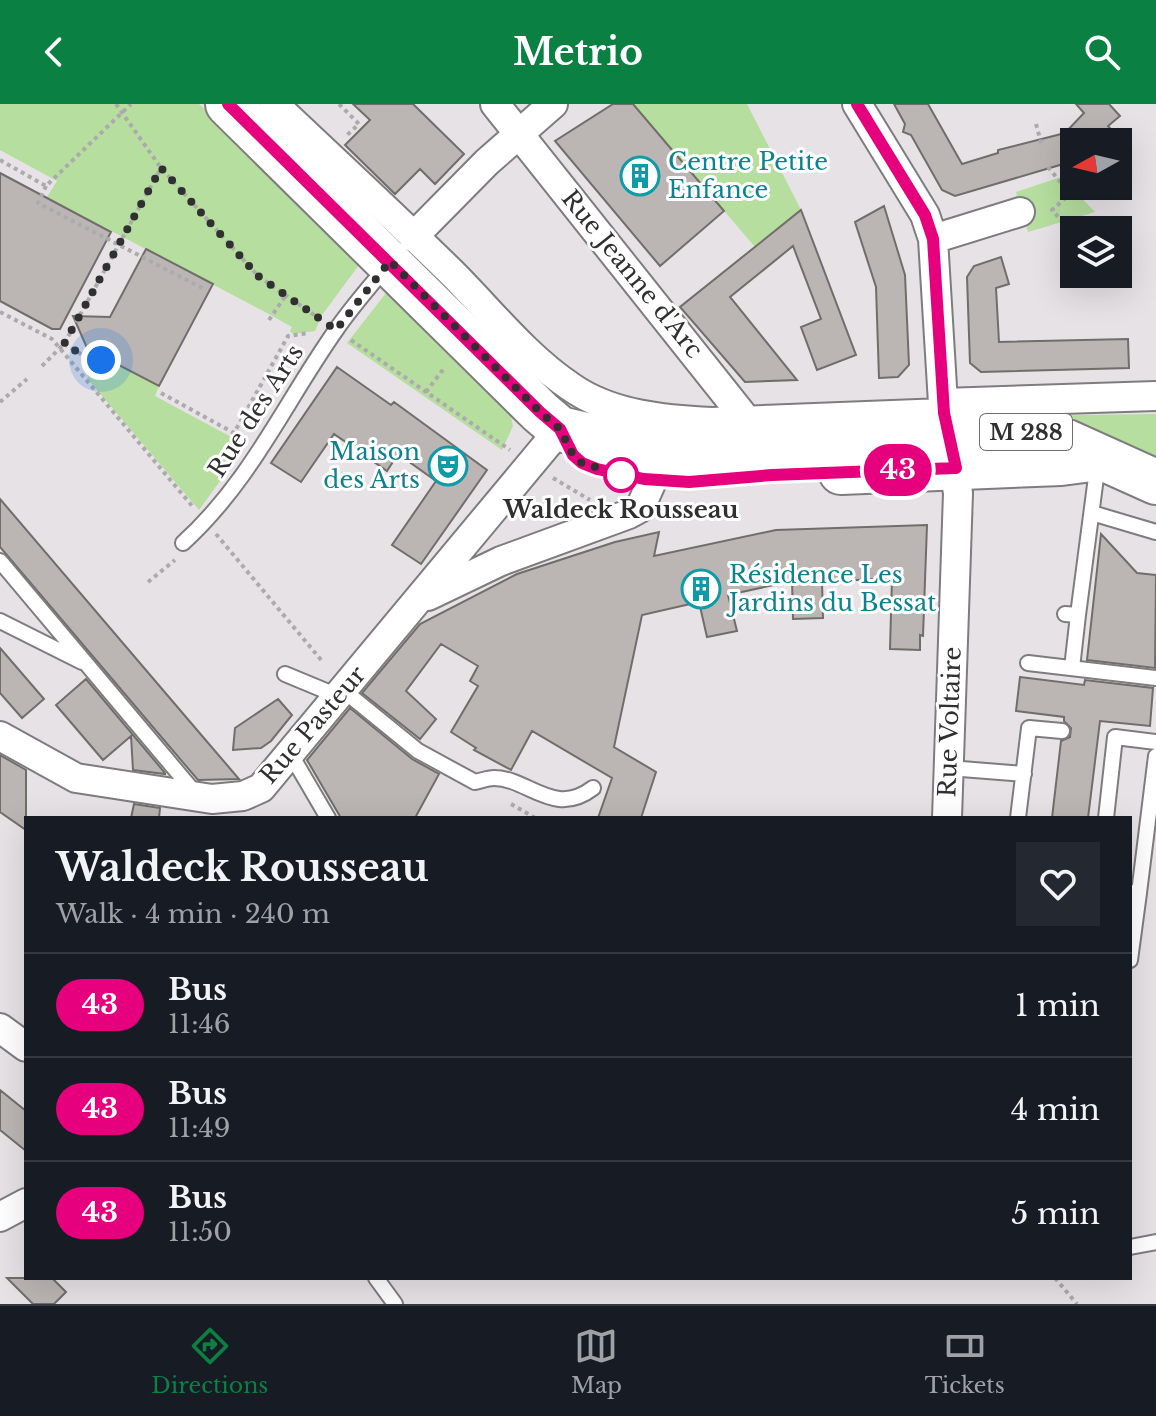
<!DOCTYPE html>
<meta charset="utf-8">
<style>
:root{--surface:#171b24;--page:#242831;--text:#f1f3f6;--muted:#9ea1a6;--line:#363941;--accent:#0b8043}
body{margin:0;font-family:"Libre Baskerville",serif;background:var(--page);color:var(--text);height:100vh;display:flex;flex-direction:column;font-size:30px;white-space:nowrap}
*{box-sizing:border-box;margin:0}
p{font-size:26px;color:var(--muted)}
.icon{flex:none;width:44px;height:44px;fill:none;stroke:currentColor;stroke-width:2;stroke-linecap:round;stroke-linejoin:round}
.map{position:relative;flex:1;overflow:hidden}
.details{position:absolute;left:24px;top:712px;width:1108px;height:464px;display:flex;flex-direction:column;background:var(--surface);border-radius:0px;box-shadow:0 8px 32px #0002}
.details>*{flex:none}
.badge{padding:0 16px;border-radius:26px;font-size:28px;line-height:52px}
.needle{width:52px;rotate:262deg}
.buttons{position:absolute;left:1060px;top:24px;display:grid;gap:16px}
.buttons a{display:grid;place-items:center;width:72px;height:72px;border-radius:0px;background:var(--surface);box-shadow:0 8px 32px #0002;font-size:40px}
.you{position:absolute;width:40px;height:40px;margin:-20px;border:6px solid #fff;border-radius:50%;background:#1a73e8;box-shadow:0 0 0 12px #1a73e833}
.map>.badge{position:absolute;translate:-50% -50%;box-shadow:0 0 0 4px #fff}
.round{display:grid;place-items:center;flex:none;width:84px;height:84px;border-radius:0px;background:var(--page)}
.summary{display:flex;align-items:center;justify-content:space-between;height:136px;padding:0 32px}
h1{font-size:38px;font-weight:700;line-height:60px}
ul{padding:0;list-style:none}
li{display:flex;align-items:center;gap:24px;height:104px;padding:0 32px;border-top:2px solid var(--line)}
li div{flex:1}
li b{display:block;font-size:30px}
li em{font-style:normal}
li .badge{min-width:88px;font-weight:700;text-align:center}
header{display:flex;justify-content:space-between;align-items:center;height:104px;padding:0 32px;background:var(--accent);color:#fff;font-size:36px;font-weight:700}
.tabs{display:flex;justify-content:space-around;align-items:center;height:112px;border-top:2px solid var(--line);background:var(--surface);font-size:22px;color:var(--muted)}
.tabs a{display:grid;justify-items:center;gap:4px}
.tabs .active{color:var(--accent)}
.map>svg:first-child{display:block}
</style>
<header><svg class="icon" aria-label="back" viewBox="0 0 24 24"><path d="M15 5l-7 7 7 7"/></svg>Metrio<svg class="icon" aria-label="search" viewBox="0 0 24 24"><circle cx="10" cy="10" r="6"/><path d="M15 15l6 6"/></svg></header>
<div class="map">
<svg width="1156" height="1200" viewBox="0 0 1156 1200">
<rect width="100%" height="100%" fill="#e6e2e5"/>
<path fill="#b5de9f" d="M0 0H199L362 157 322 211 315 227 293 230 290 227 292 223 267 209 47 93 57 77 0 46Z
M633 0H747L801 106 755 143Z
M1061 73 1095 108 1028 128 1016 88Z
M390 184 509 304 513 322 502 346 347 239Z
M119 261 159 282 155 292 246 341 199 406 87 274 95 264 112 273Z
M1156 310V361L1114 334 1082 323 1023 312Z"/>
<path fill="#bbb6b4" stroke="#716d6a" stroke-width="2" d="M353 0H413L464 50 435 80 420 65 395 90 345 41 370 16Z
M613 0H633L724 107 660 162 555 37Z
M894 0H928L962 60 998 49V46L1065 29 1084 9 1076 0H1109L1120 12 1108 22 1122 38H1074V76L1060 61 955 92 942 86 911 31 903 28 905 20Z
M0 69 111 128 60 225H52L0 197Z
M884 102 905 171 909 261 898 273 879 274 876 183 855 118Z
M801 106 856 251 817 266 801 223 821 215 793 142 730 193 797 276 745 278 680 203Z
M146 145 213 180 159 282 111 257 108 251 87 244 73 212 110 213Z
M1001 153 1009 180 996 184 999 238 1128 235 1129 264 981 268 970 259 967 173 974 162Z
M337 263 391 301 394 298 487 366 421 460 392 441 436 377 398 350 387 367 334 330 301 378 271 359Z
M0 395 203 633 239 675 198 676 169 642 0 443Z
M927 421 923 532 920 531V546L890 545 892 474 822 478 823 514 793 515 792 477 728 491 737 527 707 533 699 498 642 511 614 643 656 668 641 714H598L612 674 532 627 511 666 474 646 476 644 451 628 478 582 470 577 478 562 441 540 406 587 436 615 420 635 362 589 420 520 517 470 615 438 659 428 654 452 776 426Z
M1101 430 1137 469 1156 471 1155 564 1087 556Z
M0 544 44 595 22 614 0 589Z
M1020 573 1084 581 1085 576 1153 584 1150 622 1100 617 1088 714H1052L1061 637 1070 633 1071 624 1064 617V613L1016 607Z
M86 575 165 669V670L133 666 131 632 103 656 56 601Z
M278 595 292 611 271 637 261 644 233 646 235 624Z
M350 604 412 655 439 670 415 714H341L307 656Z
M0 651 26 666V726L0 708Z
M134 700 160 704 159 714H131Z
M0 986 26 1007V1047L0 1026Z
M7 1174H52L66 1188 54 1200H33Z"/>
<g fill="none" stroke-linecap="round" stroke-linejoin="round">
<g stroke="#7f7c7f" stroke-width="18">
<path id="lane" d="M1092 409 1156 428
M183 439C251 377 284 300 336 226 351 204 369 184 385 164
M0 457 195 689
M1065 510 1078 511 1098 358
M0 517 82 558
M1028 559 1156 574
M1072 564 1078 511
M285 570 338 592
M343 586 418 647 475 678C480 677 488 674 494 674 528 674 554 714 593 684
M290 649 328 714
M949 664 1024 670
M1018 714 1029 624 1062 627
M1106 714 1115 633 1156 638
M1130 788 1139 789 1156 652
M1130 856 1139 789
M1130 1143 1156 1138
M376 1174 395 1200"/>
</g>
<g stroke="#7f7c7f" stroke-width="32">
<path id="street" d="M274 0C333 56 394 112 452 169 490 207 526 253 571 283 611 311 665 316 712 318L944 309
M495 0 756 328
M857 0 925 111 933 135 943 299 958 389 947 714
M413 133 487 58 553 0
M933 135 1020 108
M943 299 1156 292
M428 492 501 457 629 410 640 404 653 375
M0 632 76 674 212 695 243 692 261 684 560 325
M0 924 26 943
M0 1113 26 1099"/>
</g>
<g stroke="#7f7c7f" stroke-width="48">
<path id="primary" d="M228 0 540 308 560 325 662 349 695 350 765 342 888 337 1013 327 1067 338 1156 378
M841 368 1061 359 1092 355"/>
</g>
<path stroke="#adaaac" stroke-width="4" stroke-dasharray="4 4" stroke-linecap="butt" d="M116 0 161 64 258 172 320 215
M339 0 359 20 347 31
M1036 20 1042 42
M0 56 46 82 131 0
M1048 63 1070 90 1052 106 1069 125 1077 120 1082 126
M46 82 38 99 206 186
M0 208 52 235 193 403
M269 216 286 191
M351 236 510 346
M64 240 93 257 109 253
M42 262 64 240 161 64
M426 288 445 263
M161 289 234 329 288 232 309 229
M0 298 27 275
M553 374 590 396
M216 430 322 557
M148 478 175 456
M511 700 535 714
M1055 1174 1077 1200"/>
<use href="#lane" stroke="#fff" stroke-width="14"/>
<use href="#street" stroke="#fff" stroke-width="28"/>
<use href="#primary" stroke="#fff" stroke-width="44"/>
</g>
<g fill="none" stroke-linecap="round" stroke-linejoin="round">
<g stroke="#fff" stroke-width="18">
<path id="line" d="M228 0 540 308 560 325 573 351 582 359 597 365 644 375 689 378 772 371 956 364 944 309 933 135 925 111 857 0"/>
</g>
<use href="#line" stroke="#e6007e" stroke-width="12"/>
<path stroke="#313031" stroke-width="8" stroke-dasharray="0 14.4" d="M101 256 93 257 64 240 161 64 258 172 336 226 390 157 540 308 560 325 573 351 582 359 626 372 621 371"/>
</g>
<defs>
<g id="building-ring" transform="scale(2)"><circle r="9.5" fill="#fff" stroke="#0f9aa8" stroke-width="1.5"/><path d="M-4-6H4V6H1V3H-1V6H-4ZM-2.5-4.3h1.7v1.8h-1.7ZM.8-4.3h1.7v1.8H.8ZM-2.5-1h1.7V.8h-1.7ZM.8-1h1.7V.8H.8Z" fill="#0f9aa8"/></g>
<g id="theatre-ring" transform="scale(2)"><circle r="9.5" fill="#fff" stroke="#0f9aa8" stroke-width="1.5"/><path d="M-5-5.5Q0-4 5-5.5V0Q5 5 0 6Q-5 5-5 0ZM-3.3-2.5H-1v1.5H-3.3ZM1-2.5H3.3v1.5H1ZM-2.8 1Q0 5.5 2.8 1Z" fill="#0f9aa8"/></g>
</defs>
<g fill-rule="evenodd">
<use href="#building-ring" x="640" y="72"/>
<use href="#theatre-ring" x="448" y="362"/>
<use href="#building-ring" x="701" y="485"/>
</g>
<circle fill="#fff" stroke="#e6007e" stroke-width="4" cx="621" cy="371" r="16"/>
<g text-anchor="middle" stroke-width="6" stroke-linejoin="round" paint-order="stroke">
<rect fill="#fff" stroke="#6f6e6f" stroke-width="2" x="980" y="310" width="92" height="36" rx="6"/>
<g font-size="22" font-weight="bold" fill="#313031">
<text x="1026" y="336">M 288</text>
</g>
<g font-size="24" fill="#0d838f" stroke="#fff" text-anchor="start">
<text x="668" y="66">Centre Petite<tspan x="668" dy="28">Enfance</tspan></text>
<text x="420" y="356" text-anchor="end">Maison<tspan x="420" dy="28">des Arts</tspan></text>
<text x="729" y="479">Résidence Les<tspan x="729" dy="28">Jardins du Bessat</tspan></text>
</g>
<g font-size="24" fill="#313031" stroke="#fff">
<text transform="translate(632 170) rotate(51)" y="8">Rue Jeanne d'Arc</text>
<text transform="translate(256 307) rotate(-57)" y="8">Rue des Arts</text>
<text transform="translate(950 618) rotate(-88)" y="8">Rue Voltaire</text>
<text transform="translate(313 621) rotate(-49)" y="8">Rue Pasteur</text>
</g>
<g font-size="24" font-weight="bold" fill="#313031" stroke="#fff">
<text x="621" y="414">Waldeck Rousseau</text>
</g>
</g>
</svg>
<div class="buttons">
<a><svg class="needle" viewBox="-14 -14 28 28"><path d="M0-13l5 13h-10z" fill="#e53935"/><path d="M0 13l5-13h-10z" fill="#9ea1a6"/></svg></a>
<a><svg class="icon" aria-label="layers" viewBox="0 0 24 24"><path d="M12 4l9 5-9 5-9-5zM3 14l9 5 9-5"/></svg></a>
</div>
<div class="you" style="left:101px;top:256px"></div>
<b class="badge" style="left:898px;top:366px;background:#e6007e;color:#fff">43</b>
<section class="details">
<div class="summary"><div><h1>Waldeck Rousseau</h1><p>Walk · 4 min · 240 m</p></div><a class="round"><svg class="icon" aria-label="heart" viewBox="0 0 24 24"><path d="M12 20l-8-8c-3-5 5-10 8-4 3-6 11-1 8 4z"/></svg></a></div>
<ul>
<li><span class="badge" style="background:#e6007e;color:#fff">43</span><div><b>Bus</b><p>11:46</p></div><em>1 min</em></li>
<li><span class="badge" style="background:#e6007e;color:#fff">43</span><div><b>Bus</b><p>11:49</p></div><em>4 min</em></li>
<li><span class="badge" style="background:#e6007e;color:#fff">43</span><div><b>Bus</b><p>11:50</p></div><em>5 min</em></li>
</ul>
</section>
</div>
<nav class="tabs">
<a class="active"><svg class="icon" aria-label="directions" viewBox="0 0 24 24"><path d="M12 3l9 9-9 9-9-9zM9 14v-3h6M13 9l2 2-2 2"/></svg>Directions</a>
<a><svg class="icon" aria-label="map" viewBox="0 0 24 24"><path d="M3 6l6-2 6 2 6-2v14l-6 2-6-2-6 2zM9 4v14M15 6v14"/></svg>Map</a>
<a><svg class="icon" aria-label="tickets" viewBox="0 0 24 24"><path d="M3 7h18v10H3zM15 7v10"/></svg>Tickets</a>
</nav>
